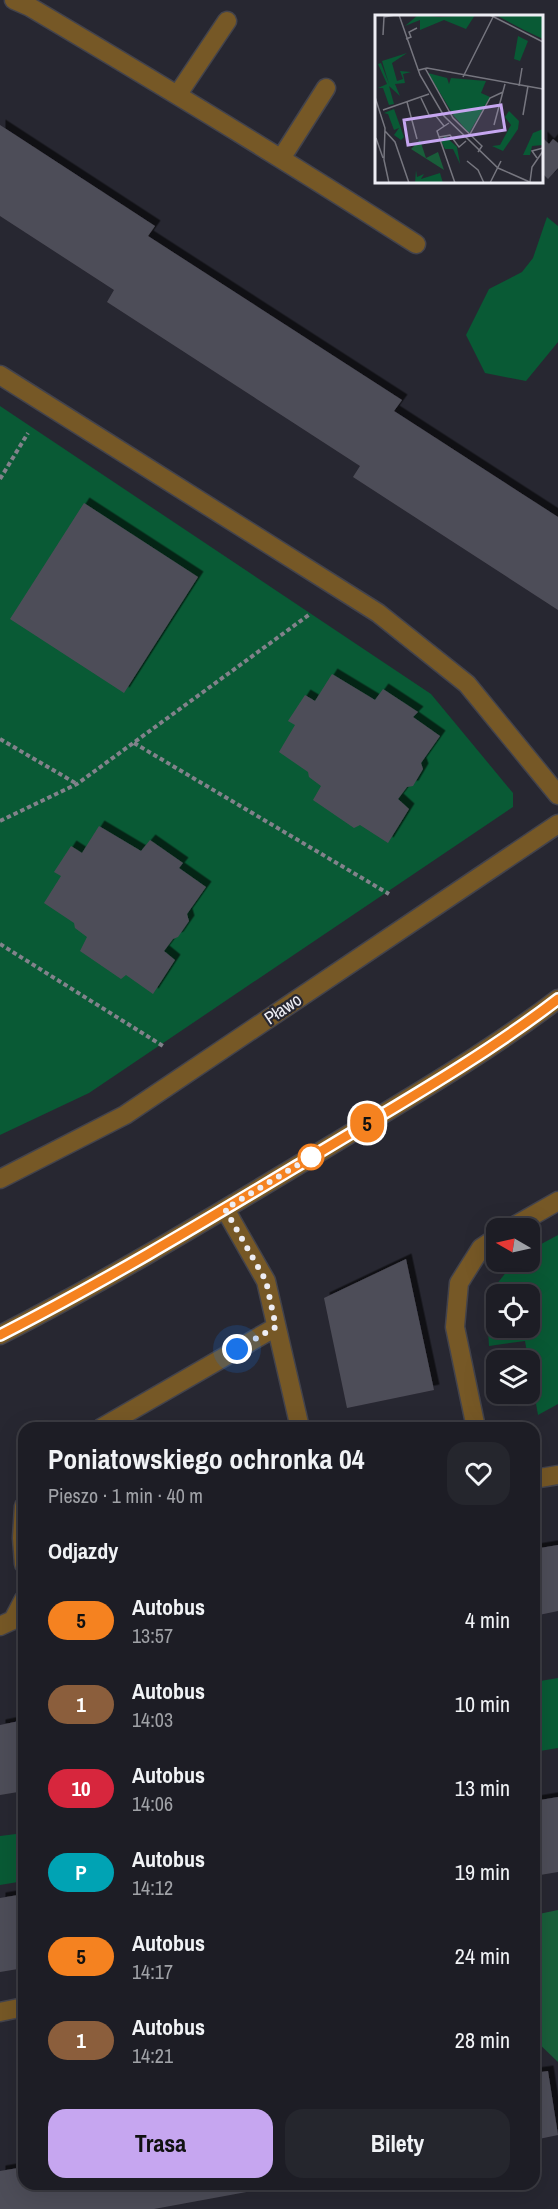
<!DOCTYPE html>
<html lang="pl">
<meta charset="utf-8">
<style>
:root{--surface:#1d1d25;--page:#25262d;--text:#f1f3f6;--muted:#a0a2a7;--line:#3b3b42;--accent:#c6a6f0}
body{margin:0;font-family:"Archivo Narrow",sans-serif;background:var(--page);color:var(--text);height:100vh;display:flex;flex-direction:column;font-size:22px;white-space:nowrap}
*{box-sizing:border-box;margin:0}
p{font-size:20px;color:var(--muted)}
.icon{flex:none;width:33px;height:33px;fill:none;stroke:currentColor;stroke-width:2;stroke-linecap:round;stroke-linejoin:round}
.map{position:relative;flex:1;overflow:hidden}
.sheet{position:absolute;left:18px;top:1422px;width:522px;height:768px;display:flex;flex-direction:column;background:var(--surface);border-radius:18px;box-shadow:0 6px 24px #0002,0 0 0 2px var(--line)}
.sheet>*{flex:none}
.badge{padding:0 12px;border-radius:20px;font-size:21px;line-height:39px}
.needle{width:39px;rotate:279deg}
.tools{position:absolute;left:486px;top:1218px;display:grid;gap:12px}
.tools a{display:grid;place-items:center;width:54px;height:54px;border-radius:12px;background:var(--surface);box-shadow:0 6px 24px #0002,0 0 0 2px var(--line);font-size:30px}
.you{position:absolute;width:30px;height:30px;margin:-15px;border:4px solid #fff;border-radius:50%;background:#1a73e8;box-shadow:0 0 0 9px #1a73e833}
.map>.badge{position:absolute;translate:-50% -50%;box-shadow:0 0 0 3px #fff}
h2{padding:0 30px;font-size:22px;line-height:54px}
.round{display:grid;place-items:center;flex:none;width:63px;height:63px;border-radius:18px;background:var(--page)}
.summary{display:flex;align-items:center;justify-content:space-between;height:102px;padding:0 30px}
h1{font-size:28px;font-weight:800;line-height:45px}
.button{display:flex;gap:12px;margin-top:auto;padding:12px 30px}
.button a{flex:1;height:69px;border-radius:18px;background:var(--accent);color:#111;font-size:24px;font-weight:800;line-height:69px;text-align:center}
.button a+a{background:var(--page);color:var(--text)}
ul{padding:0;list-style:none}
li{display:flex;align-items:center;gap:18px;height:84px;padding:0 30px}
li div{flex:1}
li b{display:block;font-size:22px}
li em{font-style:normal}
li .badge{min-width:66px;font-weight:700;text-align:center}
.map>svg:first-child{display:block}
</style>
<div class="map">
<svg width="558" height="2209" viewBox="0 0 558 2209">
<defs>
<filter id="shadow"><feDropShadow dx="5.5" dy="-5.5" stdDeviation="0" flood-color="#0009"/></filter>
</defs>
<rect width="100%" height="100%" fill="#272731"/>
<path fill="#095a35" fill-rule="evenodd" d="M547 217 558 226V342L526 381 485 373 466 335 489 289 522 272 533 258Z
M0 406 431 694 513 793V807L89 1093 0 1135Z
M558 1235V1404L538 1415 525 1341 489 1346 486 1298 514 1262H530V1250ZM530 1294V1328H496V1294Z
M558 1678V1748L534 1752V1682Z
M24 1833V1881L0 1885V1836Z"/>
<path fill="#195e3a" d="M558 1910V2062L534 2039V1915Z"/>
<path fill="#4e4d58" filter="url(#shadow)" d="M0 125 155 226 148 236 402 400 394 411 558 517V610L353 477 360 466 107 302 114 290 0 216Z
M542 137 549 144 553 139 558 143V168L548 179 542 173Z
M84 503 198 577 124 693 10 619Z
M332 674 375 700 383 689 418 712 413 717 440 736 421 763 423 769 413 786 407 787 398 799 409 809 388 843 360 825 354 828 313 800 321 786 309 777 308 772 279 752 295 725 288 721 305 695 315 701Z
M99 826 141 851 150 840 183 863 179 868 206 887 187 914 189 921 178 937 173 939 164 951 175 960 153 994 126 975 121 979 80 951 87 937 75 928 74 923 44 903 61 876 54 872 71 846 82 853Z
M406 1259 434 1390 347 1408 324 1298Z
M558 1545V1611L534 1616V1549Z
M24 1720V1791L0 1795V1725Z
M558 1797V1872L534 1876V1801Z
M24 1894V1968L0 1972V1898Z
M548 2071 558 2135 534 2140V2073Z
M24 2167V2184L285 2185 154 2209H0V2171Z"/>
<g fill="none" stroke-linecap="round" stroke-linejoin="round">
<g stroke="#43434c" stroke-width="21">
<path id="minor" d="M14 0 30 7C160 84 289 162 416 244
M178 94 227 21
M282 157 326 88
M0 375 378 613 467 684 558 795
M0 1179 125 1115 558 824
M225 1209 266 1281 300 1428
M511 1228 558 1201
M0 1335C104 1282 205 1221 305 1161 390 1109 479 1059 558 999
M101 1428 276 1327
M476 1428 455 1327 459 1283 481 1248 496 1238
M534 1479 558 1475
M24 1506 22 1538 24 1564
M0 1626 13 1620 24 1599
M0 2012 24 2007"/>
</g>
<path stroke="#82828b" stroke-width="4" stroke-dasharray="4.5 3" stroke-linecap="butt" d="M0 479 28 433
M0 739 77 784
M134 743 389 894
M0 821 77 784 310 614
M0 944 163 1046"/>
<use href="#minor" stroke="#765826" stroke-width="18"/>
</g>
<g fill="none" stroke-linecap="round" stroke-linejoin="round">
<g stroke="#fff" stroke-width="14">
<path id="line" d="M0 1335C104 1282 205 1221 305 1161 390 1109 479 1060 558 999"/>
</g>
<use href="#line" stroke="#f58220" stroke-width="9"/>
<path stroke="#ededf4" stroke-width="6" stroke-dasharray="0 10.8" d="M237 1349 276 1327 266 1281 225 1209 311 1157"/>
</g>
<circle fill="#fff" stroke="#f58220" stroke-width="3" cx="311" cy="1157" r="12"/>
<g text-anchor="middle" stroke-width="4.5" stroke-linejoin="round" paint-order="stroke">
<g font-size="18" fill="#ededf4" stroke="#272731">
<text transform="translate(283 1009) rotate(-34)" y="6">Pławo</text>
</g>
</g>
<g transform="translate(375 15)">
<rect width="168" height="168" fill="#272731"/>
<path d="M43 0 64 2 100 0 91 14 69 5 45 15V5L30 11ZM121 0H168V24L149 15ZM143 21 153 26 145 46 139 44ZM32 38 17 48 22 66 28 64 25 56 36 57 28 59 30 68 20 69 25 81 14 71 19 89 14 90 8 73H3L12 69 3 49 6 48 14 69 7 46ZM53 58 72 63 74 69 76 63 111 66 106 78 115 82 94 118 79 101ZM19 94 29 122 26 125 19 120 24 113 19 115 13 99 9 98ZM134 96 144 106 143 114 128 136 117 131 125 130 136 110 130 102ZM168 114V130L157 131 155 140H148L158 118ZM70 121 82 132 85 149 78 134H70L66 126ZM41 155 42 162 49 159 46 164 65 158 68 168H40Z" fill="#095a35"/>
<path d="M45 125 51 143 63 137 69 155 36 134Z" fill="#195e3a"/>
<path fill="none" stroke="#76767f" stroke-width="1.5" d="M24 0 45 60 69 101 123 153 157 168M115 0 168 27M8 20 9 2 20 0M31 24 36 22 34 17 42 13M50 53 78 103 107 131 103 137M44 55 52 53 168 74M88 62 118 2M144 71 147 53M0 82 10 113 9 145 14 168M46 83 55 102 61 101 69 111M32 87 42 124M8 95 54 79M148 100 153 71M74 108 62 116 80 168M119 110 130 69M10 116 20 127 34 168M94 121 115 83 128 77M64 122 75 120 84 132 91 126M1 123 8 143M162 143 157 136 168 133M92 146 103 155 109 168M155 167 157 152 168 136M115 168 126 146"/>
<path fill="#c6a6f0" fill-opacity="0.15" stroke="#c6a6f0" stroke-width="3" d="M126 90 130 115 33 130 29 105Z"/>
<rect width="168" height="168" fill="none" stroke="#ededf4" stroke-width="3"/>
</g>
</svg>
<div class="tools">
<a><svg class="needle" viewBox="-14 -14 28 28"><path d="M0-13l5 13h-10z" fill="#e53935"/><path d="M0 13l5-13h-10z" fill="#a0a2a7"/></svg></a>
<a><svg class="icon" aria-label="locate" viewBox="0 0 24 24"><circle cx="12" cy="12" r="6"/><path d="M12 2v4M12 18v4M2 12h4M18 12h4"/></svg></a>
<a><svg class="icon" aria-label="layers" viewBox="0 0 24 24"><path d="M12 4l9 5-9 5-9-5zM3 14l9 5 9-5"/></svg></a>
</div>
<div class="you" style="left:237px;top:1349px"></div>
<b class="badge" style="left:367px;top:1123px;background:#f58220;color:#111">5</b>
<section class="sheet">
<div class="summary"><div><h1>Poniatowskiego ochronka 04</h1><p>Pieszo · 1 min · 40 m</p></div><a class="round"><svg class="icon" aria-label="heart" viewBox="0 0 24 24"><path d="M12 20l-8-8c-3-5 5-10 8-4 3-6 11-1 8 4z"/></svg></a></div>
<h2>Odjazdy</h2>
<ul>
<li><span class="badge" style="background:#f58220;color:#111">5</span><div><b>Autobus</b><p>13:57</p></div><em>4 min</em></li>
<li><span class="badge" style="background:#8b5e3c;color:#fff">1</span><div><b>Autobus</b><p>14:03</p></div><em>10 min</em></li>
<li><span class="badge" style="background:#d7263d;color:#fff">10</span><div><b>Autobus</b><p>14:06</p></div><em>13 min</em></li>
<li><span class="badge" style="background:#00a3b4;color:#fff">P</span><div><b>Autobus</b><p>14:12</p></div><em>19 min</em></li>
<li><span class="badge" style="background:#f58220;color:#111">5</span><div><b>Autobus</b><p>14:17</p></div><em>24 min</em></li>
<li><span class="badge" style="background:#8b5e3c;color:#fff">1</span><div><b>Autobus</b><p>14:21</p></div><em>28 min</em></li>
</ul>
<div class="button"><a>Trasa</a><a>Bilety</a></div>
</section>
</div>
